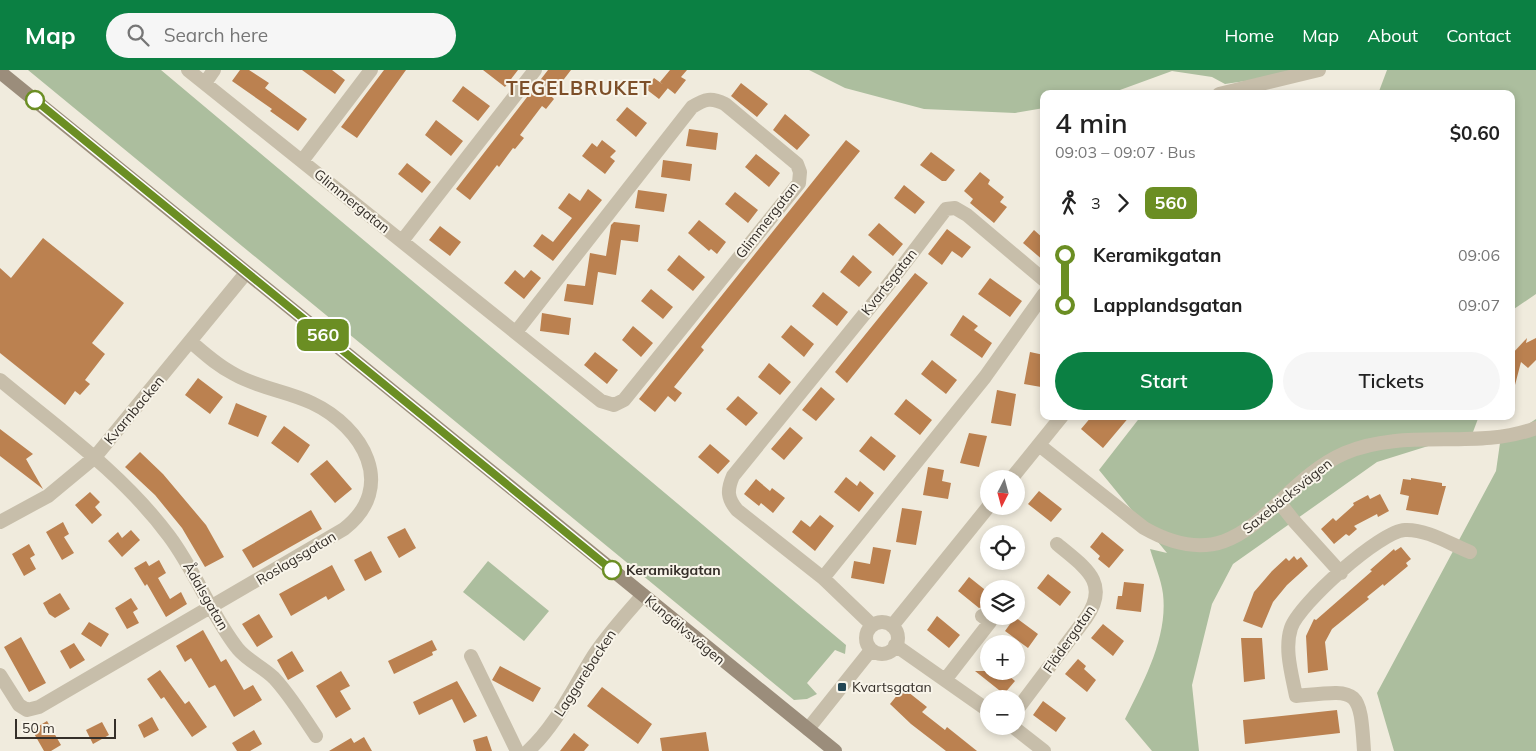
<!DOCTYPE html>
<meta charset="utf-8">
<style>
:root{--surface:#fff;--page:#f6f6f6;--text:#222;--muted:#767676;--accent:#0b8043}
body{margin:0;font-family:Mulish,sans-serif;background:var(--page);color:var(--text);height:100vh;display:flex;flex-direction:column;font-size:19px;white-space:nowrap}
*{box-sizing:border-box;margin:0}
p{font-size:16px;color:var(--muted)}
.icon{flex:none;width:28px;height:28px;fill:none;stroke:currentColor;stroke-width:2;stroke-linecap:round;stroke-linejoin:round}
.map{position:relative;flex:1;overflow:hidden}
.details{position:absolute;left:1040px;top:20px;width:475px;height:330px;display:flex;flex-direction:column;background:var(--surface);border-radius:10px;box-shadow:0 2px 8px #0003}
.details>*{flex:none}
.badge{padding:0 10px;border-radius:8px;font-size:18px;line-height:32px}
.needle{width:32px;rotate:186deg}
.buttons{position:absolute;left:980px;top:400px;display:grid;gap:10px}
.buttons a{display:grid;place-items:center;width:45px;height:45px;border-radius:50%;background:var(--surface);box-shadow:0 2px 8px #0003;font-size:25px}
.scale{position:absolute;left:15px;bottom:12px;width:101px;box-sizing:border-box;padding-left:5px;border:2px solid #352f29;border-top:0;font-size:14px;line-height:18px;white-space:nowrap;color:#352f29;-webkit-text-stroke:4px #f8f4e9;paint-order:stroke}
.map>.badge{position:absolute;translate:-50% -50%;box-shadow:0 0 0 2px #fff}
.legs{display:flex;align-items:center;gap:8px;height:55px;padding:0 15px;font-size:16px}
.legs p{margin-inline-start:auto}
.overview{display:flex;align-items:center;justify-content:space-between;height:85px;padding:0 15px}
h1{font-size:28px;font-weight:600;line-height:38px}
.action{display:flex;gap:10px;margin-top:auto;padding:10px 15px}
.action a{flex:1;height:58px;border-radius:30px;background:var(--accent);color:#fff;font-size:20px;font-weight:600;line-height:58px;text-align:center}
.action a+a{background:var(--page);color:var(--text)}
ul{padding:0 15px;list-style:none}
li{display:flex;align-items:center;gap:18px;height:50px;font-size:19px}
li i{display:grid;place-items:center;width:8px;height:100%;margin:0 6px;background:currentColor}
li i::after{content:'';width:12px;height:12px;margin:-6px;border:4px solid;border-radius:50%;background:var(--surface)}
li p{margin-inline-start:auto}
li:first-child i{background:linear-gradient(#0000 50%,currentColor 0)}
li:last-child i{background:linear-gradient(currentColor 50%,#0000 0)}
header{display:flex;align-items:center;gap:30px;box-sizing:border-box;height:70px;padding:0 25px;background:var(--accent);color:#fff}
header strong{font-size:24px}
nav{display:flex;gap:28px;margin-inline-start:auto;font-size:18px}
.search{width:350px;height:45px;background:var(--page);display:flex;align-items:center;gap:12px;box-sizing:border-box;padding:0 18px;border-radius:28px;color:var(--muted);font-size:19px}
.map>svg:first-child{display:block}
</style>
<header>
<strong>Map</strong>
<div class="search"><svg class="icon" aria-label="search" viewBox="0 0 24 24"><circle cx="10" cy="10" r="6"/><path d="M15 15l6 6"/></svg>Search here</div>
<nav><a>Home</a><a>Map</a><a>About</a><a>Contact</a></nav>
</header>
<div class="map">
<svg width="1536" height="681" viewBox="0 0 1536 681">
<rect width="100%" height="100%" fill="#f0ebdd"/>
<path fill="#acbe9e" d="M28 0H161L846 575 845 584 835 580 807 613 817 624 807 629 794 630Z
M809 0H1305L1295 4 1225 14 1212 7 1172 1 1109 24H1044V38L1015 43 924 39 845 18Z
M1387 0H1536V224L1511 241V24H1378Z
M1141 346H1479L1473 362 1377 392 1233 494 1212 534 1192 615 1199 681H1152L1125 649C1144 611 1168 567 1163 524 1161 509 1154 493 1150 479L1167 483 1099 400Z
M1536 349V681H1394L1377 623 1496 401 1500 373Z
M488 491 549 541 524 571 463 522Z"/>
<path fill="#bb8150" d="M240 0H249L269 13 265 18 307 49 298 61 270 41 272 39 232 11Z
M302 0H332L345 10 335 24Z
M384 0H406L357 68 341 57Z
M483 0H518L505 17Z
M548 0H571L551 26 554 29 546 39 542 36 520 65 524 68 515 79 513 78 499 97 497 95 470 130 456 119Z
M670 0H687L681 7 686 10 675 24 660 12Z
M654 8 668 18 659 29 646 19Z
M741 13 768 34 757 47 731 26Z
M463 16 490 36 478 51 452 31Z
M627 37 647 53 636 67 616 50Z
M785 44 810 65 797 80 773 60Z
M436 50 463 71 451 86 425 65Z
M689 59 718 63 716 80 686 76Z
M602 70 616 81 610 87 615 91 605 104 582 86 592 73 597 77Z
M846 70 860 81 701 277 704 280 674 317 682 323 675 332 668 326 655 342 639 329Z
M931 82 955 100 946 111H942L920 95Z
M756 84 780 103 769 117 745 97Z
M663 90 692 94 690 111 661 107Z
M407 93 431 112 422 123 398 104Z
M980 102 990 110 988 114 1004 127 1000 132 1007 137 994 153 970 133 973 129 964 121Z
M904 115 925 132 915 144 894 128Z
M588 119 602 130 553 191 533 176 542 164 553 172 572 148 558 138 569 123 580 131Z
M638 120 667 124 664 142 635 138Z
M735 122 758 140 748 153 725 134Z
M699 150 726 172 717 184 711 179 709 181 688 163Z
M614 152 640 155 638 172 621 170 616 205 598 202 593 235 564 231 567 214 585 216 590 183 606 186 611 155Z
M879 153 903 174 893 186 868 165Z
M440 156 461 172 450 186 429 170Z
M947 159 971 177 962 188 952 181 942 195 928 184Z
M1034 160 1044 169V191L1023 173Z
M43 168 124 233 92 273 105 284 85 310 90 314 80 325 75 321 65 335 0 283V198L11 208Z
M679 185 705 207 693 221 667 200Z
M853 185 872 202 859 217 840 202Z
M515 200 524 208 531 200 541 208 524 229 504 213Z
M915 203 928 213 847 313 835 302Z
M990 208 1022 231 1010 247 978 224Z
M651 219 673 237 663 249 641 231Z
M823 222 848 242 837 256 812 236Z
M542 243 571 248 569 265 540 261Z
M963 245 978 256 974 260 992 273 982 288 950 265Z
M791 255 814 274 804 287 781 267Z
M633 256 653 273 641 287 622 270Z
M1527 268 1526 273 1536 268V290L1528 298 1521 292 1515 315H1511V285Z
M595 282 618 300 607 314 584 295Z
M1030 282 1044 285 1041 317 1024 314Z
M932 290 957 310 946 324 921 304Z
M769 293 791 312 780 325 758 307Z
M198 308 223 327 210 344 185 325Z
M821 317 835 329 816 351 802 340Z
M997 320 1016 324 1011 356 991 353Z
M738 326 758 343 746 356 726 339Z
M906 329 932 350 920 365 894 344Z
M236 333 267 346 258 367 228 354Z
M1092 346H1130L1103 378 1081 359Z
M284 356 310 375 298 393 271 373Z
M790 357 803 368 784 390 771 379Z
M0 359 33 384 26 389 43 419 0 386Z
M969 363 987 366 979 397 960 393Z
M871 366 896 386 884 401 859 381Z
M710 374 730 391 718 404 698 387Z
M140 382 163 404 206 455 224 487 205 497 182 458 155 425 125 397Z
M327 390 352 419 335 433 310 404Z
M928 397 944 400 942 411 951 413 948 429 923 425Z
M846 407 857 416 860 411 874 423 859 442 834 422Z
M1411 408 1442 413V416H1446L1438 445 1406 440 1409 426 1400 424 1403 409 1411 410Z
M756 409 770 421 772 418 785 428 773 443 761 433 759 436 744 424Z
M1039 421 1062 439 1051 452 1028 434Z
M90 422 100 432 95 437 102 445 92 454 75 435Z
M1380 424 1389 441 1378 447 1377 444 1354 456 1357 459 1349 466 1346 464 1334 474 1321 459 1333 448 1336 451 1354 435 1353 433 1368 425 1370 429Z
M902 438 922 441 916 475 896 472Z
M311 440 322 459 253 498 242 480Z
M820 445 834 456 815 481 792 462 801 450 810 457Z
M63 452 69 464 64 467 74 483 62 490 46 462Z
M405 458 416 478 399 488 387 467Z
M131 460 140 470 122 487 108 471 118 462 122 468Z
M1102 462 1124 480 1109 498 1098 489 1100 486 1090 477Z
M29 474 35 485 30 488 36 499 24 506 12 484Z
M873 477 891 480 884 514 851 508 854 491 870 494Z
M1401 477 1411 489 1406 493 1408 496 1384 516 1383 514 1367 527 1369 529 1332 559 1325 572 1328 600 1308 603 1306 566 1314 549 1316 550 1372 501 1370 500 1394 479 1395 481Z
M371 481 382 502 365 511 354 490Z
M1294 486 1297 490 1301 487 1308 496 1287 515 1273 532 1262 558 1243 551 1254 522 1272 501 1286 488 1289 491Z
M159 490 166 503 158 508 170 529 181 522 187 534 166 547 147 514 145 516 134 498 146 491 149 496Z
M332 495 345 520 328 530 326 526 291 546 279 524Z
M1048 504 1071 522 1060 536 1037 518Z
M969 507 989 523V529L982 537 979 538 958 521Z
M1124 512 1144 514 1141 542 1116 539 1118 526H1122Z
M60 523 70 539 55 548 49 544 43 533Z
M131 528 138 539 133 542 139 553 127 559 115 538Z
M259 544 273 567 257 577 242 554Z
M937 546 960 565 949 578 927 560Z
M1015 547 1038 564 1028 578 1005 561Z
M89 552 109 564 101 577 81 564Z
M1103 554 1124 571 1113 586 1091 568Z
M203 560 221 592 226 589 244 620 253 615 262 630 234 647 215 615 209 618 191 588 185 592 176 576Z
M21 567 46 613 29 622 4 577Z
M1241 568H1262L1265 609 1244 612Z
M432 570 437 580 432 582 433 585 394 604 388 591Z
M74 573 85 590 70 599 60 581Z
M292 581 304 601 288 610 277 590Z
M1078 589 1086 596 1084 599 1096 610 1087 622 1065 604Z
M500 596 541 618 533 632 492 610Z
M160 600 185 634 189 631 207 657 192 667 164 627 161 629 147 609Z
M341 601 350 616 340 621 351 639 336 648 316 616Z
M975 601H1003L1015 611 1004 624Z
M457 611 477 646 464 653 452 629 419 645 413 632Z
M602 617 652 654 638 674 587 636Z
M903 618 927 637 922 642 945 660 947 657 977 681H946L911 654 890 634Z
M1043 631 1066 648 1056 662 1033 645Z
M1337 640 1340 663 1245 674 1243 650Z
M152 647 159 660 144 668 138 655Z
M47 651 61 675 51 681H44L32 660Z
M102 652 109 665 93 674 86 660Z
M254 660 262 674 250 681H237L232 673Z
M706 662 709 681H662L660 668Z
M574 663 589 675 584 681H560Z
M487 666 492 681H476L473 670Z
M364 667 372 681H329L351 668 354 673Z"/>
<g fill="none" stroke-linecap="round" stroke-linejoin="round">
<path stroke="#c7beaa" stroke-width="14" d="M188 0 601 331 614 335 624 330 799 113 800 102 797 94 725 34C711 27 705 29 692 37L516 262
M205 13 214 0
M1219 24 1319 0
M302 91 371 0
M402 171 535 0
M0 310C59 359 123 404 169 466 196 502 211 545 238 579 248 591 263 597 274 608 290 625 303 647 316 666
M1039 375 1144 458C1244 515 1269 416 1345 383 1406 357 1475 381 1536 358
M1011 409 1062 346
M1279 432 1294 451 1341 503
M0 452 48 426 95 387 246 203
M823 508 985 307 1044 224
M866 568a16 16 0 1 1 32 0a16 16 0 1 1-32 0Z
M872 555 823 508 737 440C727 428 727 420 733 406L888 215 946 139 955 138 967 145 1044 210
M892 556 989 436
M895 575 989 641
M471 586 517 681
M0 605 19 635 27 640 39 637 344 459C398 417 363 357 312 333 287 321 258 318 234 304 218 296 205 284 191 272
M945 610 990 552 982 546
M1016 641 1086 548C1111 512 1084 497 1057 474
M1012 656 1044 681
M808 659 871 580
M528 681C557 654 573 618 594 585 608 564 626 544 643 525
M1364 681C1360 616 1358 620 1296 626 1292 605 1284 579 1291 558 1299 534 1380 461 1405 460 1427 459 1450 474 1470 482"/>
<path stroke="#9b8d7b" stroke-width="14" d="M0 2 835 681"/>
</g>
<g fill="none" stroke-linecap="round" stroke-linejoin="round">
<g stroke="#fff" stroke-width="11">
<path id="line-1" d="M35 30 612 500"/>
</g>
<use href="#line-1" stroke="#6b8e23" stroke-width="8"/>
</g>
<g fill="#fff" stroke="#6b8e23" stroke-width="2.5">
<circle cx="35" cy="30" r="9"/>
<circle cx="612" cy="500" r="9"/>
</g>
<rect fill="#224553" stroke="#f8f4e9" stroke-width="2" x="837" y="612" width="10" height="10" rx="2.5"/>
<g text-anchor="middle" stroke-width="4" stroke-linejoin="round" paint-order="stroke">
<g font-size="14" fill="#352f29" stroke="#f8f4e9">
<text transform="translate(352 131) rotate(39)" y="5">Glimmergatan</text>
<text transform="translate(767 150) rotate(-52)" y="5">Glimmergatan</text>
<text transform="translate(889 212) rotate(-52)" y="5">Kvartsgatan</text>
<text transform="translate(134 340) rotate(-50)" y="5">Kvarnbacken</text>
<text transform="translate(1287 426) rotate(-39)" y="5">Saxebäcksvägen</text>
<text transform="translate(296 488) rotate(-31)" y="5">Roslagsgatan</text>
<text transform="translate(206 526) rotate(60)" y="5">Ådalsgatan</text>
<text transform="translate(685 560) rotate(40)" y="5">Kungälvsvägen</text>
<text transform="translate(1069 569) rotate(-55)" y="5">Flädergatan</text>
<text transform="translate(585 603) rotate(-57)" y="5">Laggarebacken</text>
</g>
<g font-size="14" font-weight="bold" fill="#352f29" stroke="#f8f4e9" text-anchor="start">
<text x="626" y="505">Keramikgatan</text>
</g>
<g font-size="14" fill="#352f29" stroke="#f8f4e9" text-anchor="start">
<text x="852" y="622">Kvartsgatan</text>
</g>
<g font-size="19" font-weight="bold" letter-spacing="1" fill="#7d4f29" stroke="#f8f4e9">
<text x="579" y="25">TEGELBRUKET</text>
</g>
</g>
</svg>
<div class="buttons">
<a><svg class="needle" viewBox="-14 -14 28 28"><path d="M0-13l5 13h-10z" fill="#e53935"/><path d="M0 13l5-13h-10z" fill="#767676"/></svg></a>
<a><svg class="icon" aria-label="locate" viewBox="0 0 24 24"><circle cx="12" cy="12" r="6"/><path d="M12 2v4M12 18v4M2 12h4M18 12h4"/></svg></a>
<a><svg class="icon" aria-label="layers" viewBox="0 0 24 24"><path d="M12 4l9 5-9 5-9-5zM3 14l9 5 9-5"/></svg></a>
<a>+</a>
<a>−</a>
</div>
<div class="scale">50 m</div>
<b class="badge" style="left:323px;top:265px;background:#6b8e23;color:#fff">560</b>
<section class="details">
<div class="overview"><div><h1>4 min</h1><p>09:03 – 09:07 · Bus</p></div><b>$0.60</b></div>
<div class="legs"><svg class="icon" aria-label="walk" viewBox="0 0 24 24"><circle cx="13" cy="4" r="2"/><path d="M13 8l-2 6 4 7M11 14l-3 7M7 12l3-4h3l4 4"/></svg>3<svg class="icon" aria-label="forward" viewBox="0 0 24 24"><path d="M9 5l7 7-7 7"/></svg><b class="badge" style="background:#6b8e23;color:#fff">560</b></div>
<ul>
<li><i style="color:#6b8e23"></i><b>Keramikgatan</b><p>09:06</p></li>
<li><i style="color:#6b8e23"></i><b>Lapplandsgatan</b><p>09:07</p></li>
</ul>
<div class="action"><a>Start</a><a>Tickets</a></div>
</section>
</div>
